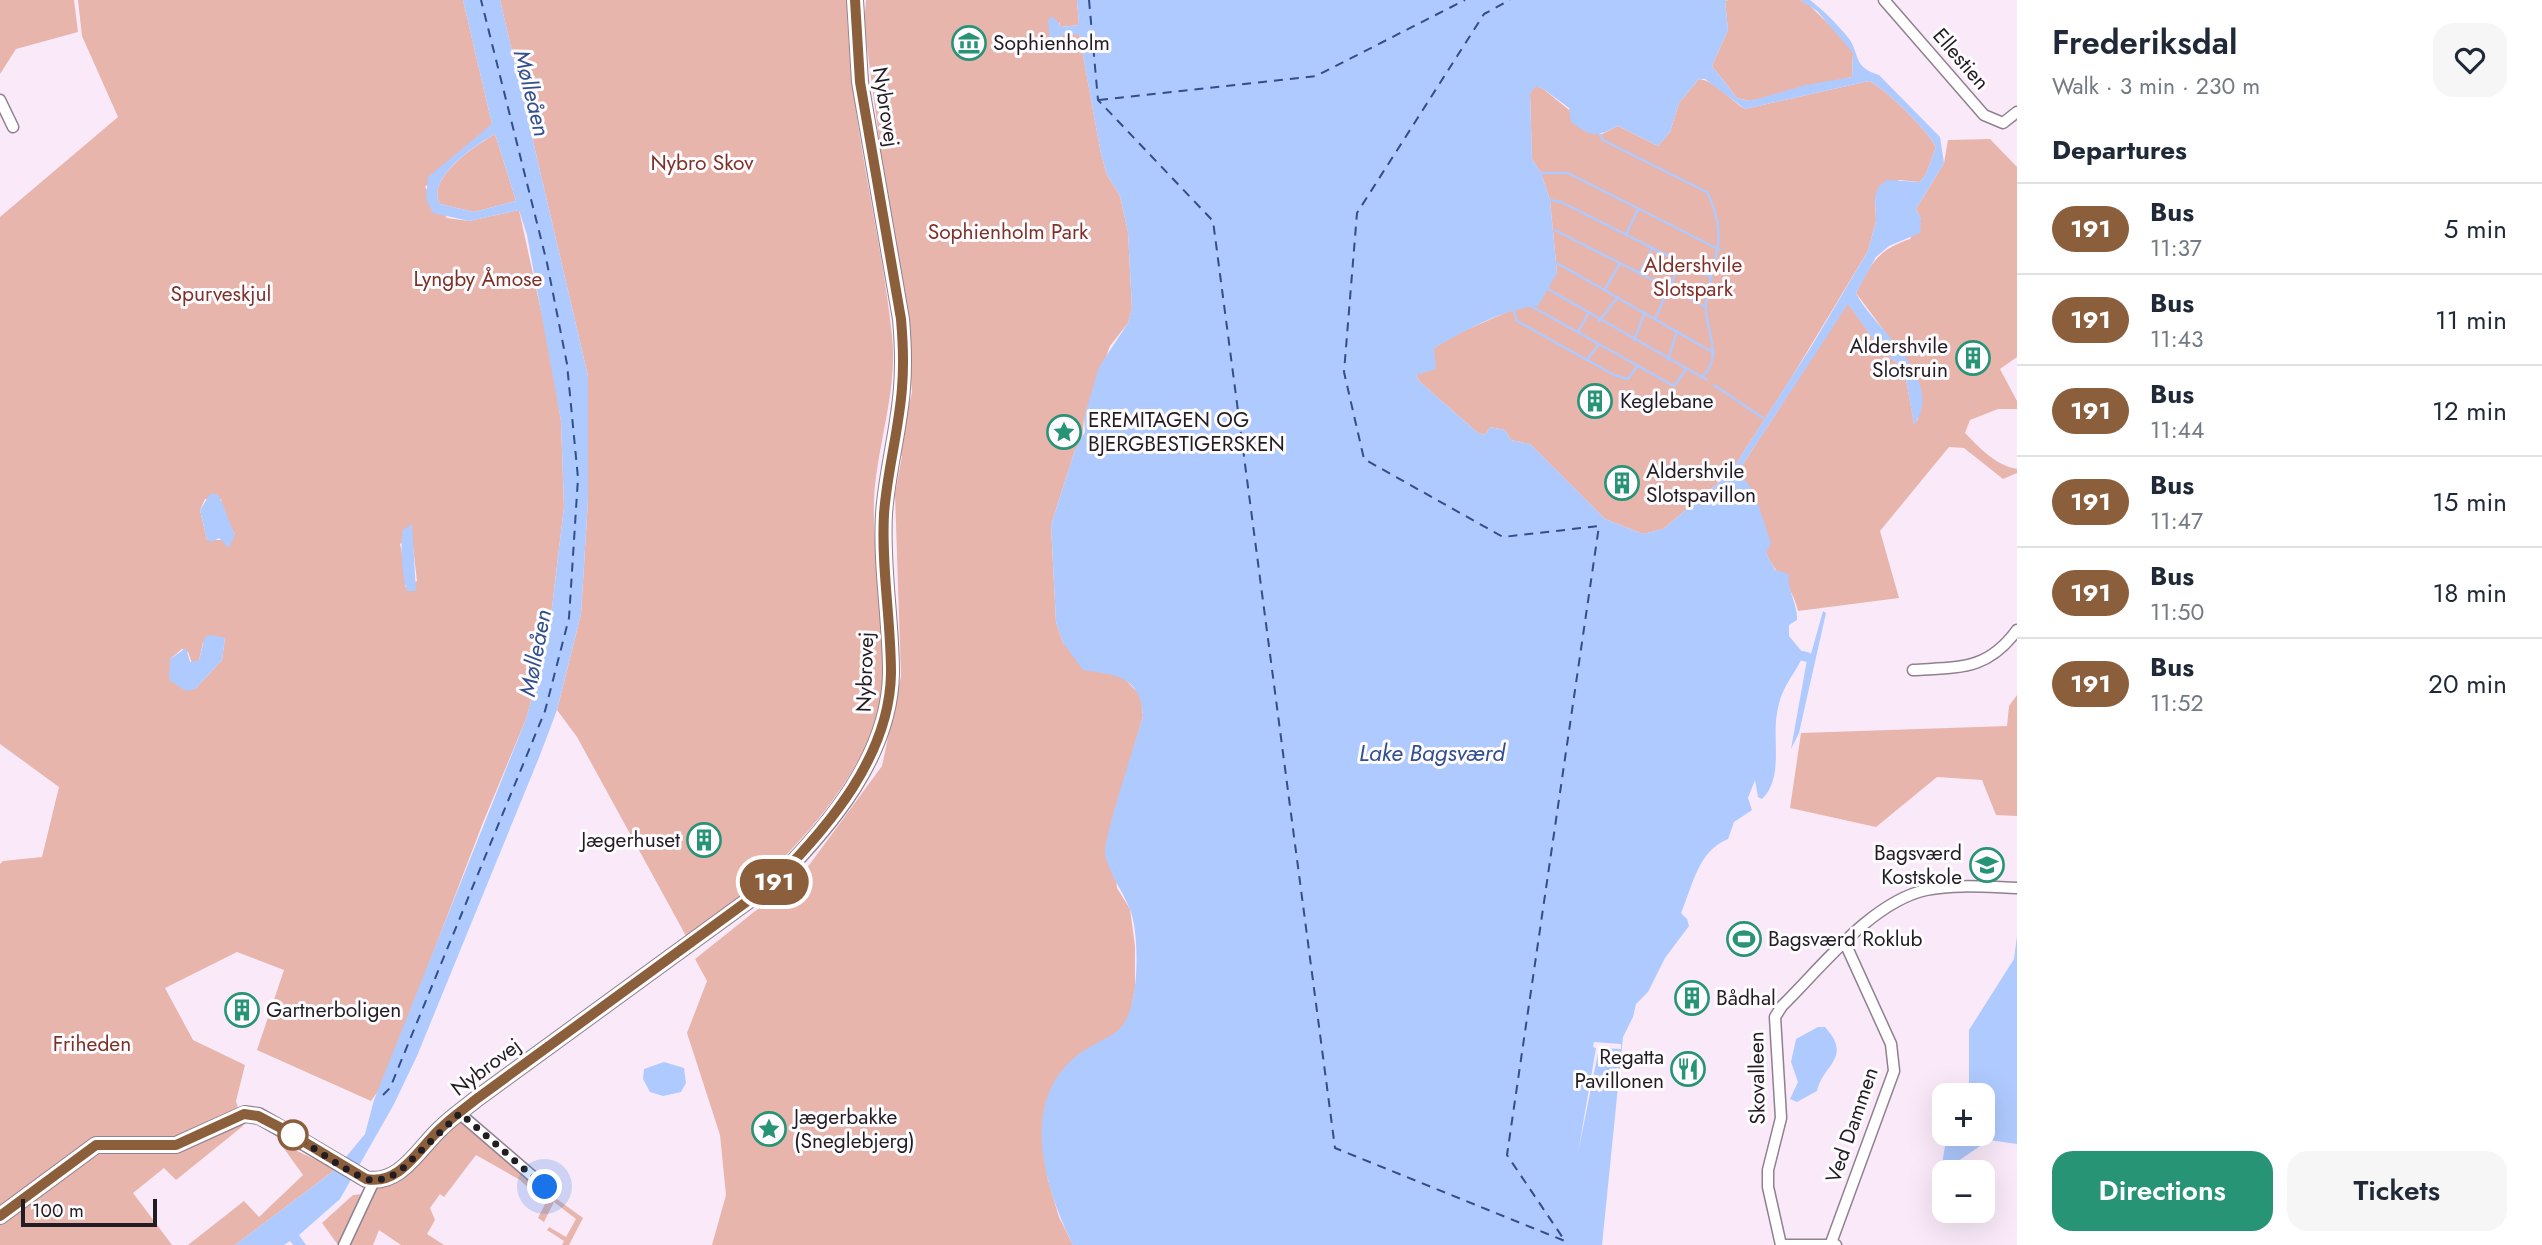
<!DOCTYPE html>
<meta charset="utf-8">
<style>
:root{--surface:#fff;--page:#f6f6f7;--text:#1f2937;--muted:#747a83;--line:#e0e1e3;--accent:#279475}
body{margin:0;font-family:Jost,sans-serif;background:var(--page);color:var(--text);height:100vh;display:flex;flex-direction:column;font-size:26px;white-space:nowrap}
*{box-sizing:border-box;margin:0}
p{font-size:23px;color:var(--muted)}
.icon{flex:none;width:38px;height:38px;fill:none;stroke:currentColor;stroke-width:2;stroke-linecap:round;stroke-linejoin:round}
.map{position:relative;flex:1;overflow:hidden}
.panel{display:flex;flex-direction:column;background:var(--surface);width:525px}
.panel>*{flex:none}
.badge{padding:0 14px;border-radius:23px;font-size:24px;line-height:46px}
.buttons{position:absolute;left:1932px;top:1083px;display:grid;gap:14px}
.buttons a{display:grid;place-items:center;width:63px;height:63px;border-radius:14px;background:var(--surface);box-shadow:0 7px 28px #0002;font-size:35px}
.scale{position:absolute;left:21px;bottom:18px;width:136px;box-sizing:border-box;padding-left:7px;border:4px solid #221d22;border-top:0;font-size:19px;line-height:24px;white-space:nowrap;color:#221d22;-webkit-text-stroke:5px #fffcff;paint-order:stroke}
.you{position:absolute;width:35px;height:35px;margin:-18px;border:5px solid #fff;border-radius:50%;background:#1a73e8;box-shadow:0 0 0 10px #1a73e833}
.map>.badge{position:absolute;translate:-50% -50%;box-shadow:0 0 0 4px #fff}
h2{padding:0 35px;font-size:26px;line-height:63px}
.round{display:grid;place-items:center;flex:none;width:74px;height:74px;border-radius:21px;background:var(--page)}
.overview{display:flex;align-items:center;justify-content:space-between;height:119px;padding:0 35px}
h1{font-size:33px;font-weight:600;line-height:52px}
.cta{display:flex;gap:14px;margin-top:auto;padding:14px 35px}
.cta a{flex:1;height:80px;border-radius:21px;background:var(--accent);color:#fff;font-size:28px;font-weight:600;line-height:80px;text-align:center}
.cta a+a{background:var(--page);color:var(--text)}
ul{padding:0;list-style:none}
li{display:flex;align-items:center;gap:21px;height:91px;padding:0 35px;border-top:2px solid var(--line)}
li div{flex:1}
li b{display:block;font-size:26px}
li em{font-style:normal}
li .badge{min-width:77px;font-weight:700;text-align:center}
main{display:flex;flex:1;min-height:0}
.map>svg:first-child{display:block}
</style>
<main>
<div class="map">
<svg width="2017" height="1245" viewBox="0 0 2017 1245">
<rect width="100%" height="100%" fill="#faeaf9"/>
<path fill="#e8b5ac" fill-rule="evenodd" d="M0 0H74L78 32 16 49 0 74Z
M78 0H463L492 124 425 187 447 218 469 221 519 210 549 347 561 421 564 507 548 641 526 719 482 825 383 1084 371 1101 257 1050 284 970 237 952 165 988 193 1040 245 1065 236 1101 243 1126 176 1180 164 1168 133 1193 172 1245H0V864L3 861 42 857 59 787 0 744V217L118 117 82 36ZM205 499H221L224 516 235 534 223 540H207L200 510ZM412 538 417 581 405 587V568L400 544ZM225 638 222 660 195 689 170 659 182 649 188 652 192 663 199 660 203 643Z
M500 0H847C848 117 880 222 892 336 898 390 877 445 874 499 872 559 886 619 884 679 882 749 815 829 766 875 742 897 712 916 686 936L577 737 557 710 581 614 588 500V376Z
M866 0H1077L1079 25 1061 27 1059 22V44L1062 35 1079 33 1101 154 1107 175 1120 196 1128 232 1132 309 1128 323 1110 346 1084 418 1082 442 1075 450 1051 525 1056 622 1063 643 1121 675 1141 696 1143 716 1111 829 1117 888 1130 909 1135 946V988L1130 1014 1120 1031 1076 1057 1042 1139 1048 1180 1059 1217 1073 1245H712L726 1195 720 1135 687 1033 707 981 695 959 804 872 882 766 901 676 895 494 902 456 898 455 912 392 906 308 890 222 864 24Z
M1729 0H1800L1808 4 1848 43 1853 53 1852 77 1750 101 1737 98 1712 66 1728 30 1725 1Z
M1699 79C1714 80 1731 101 1745 109L1869 81C1885 88 1928 131 1936 147L1926 174 1920 182 1899 180 1875 196 1876 221 1868 251 1790 380 1730 473 1663 529 1643 534 1605 519 1530 444 1511 440 1505 430 1490 427 1485 435 1478 433 1420 382 1416 375 1434 348 1457 334 1521 306H1531L1557 273 1550 200 1541 173 1532 159 1530 93 1535 86 1542 88 1600 135 1618 126 1658 146 1670 132 1679 103Z
M495 134 516 201 474 212 440 204C425 179 476 145 495 134Z
M1990 139 2017 167V357L2000 369 2017 401V409H1998L1970 420 1965 433C1980 448 1995 465 2017 469V473L2003 479 1964 448 1949 447 1880 531 1899 598 1798 611C1791 583 1778 578 1767 555 1756 530 1750 502 1742 476L1743 464 1848 303 1879 347 1899 365 1906 379 1914 424 1918 419 1914 371 1856 293C1871 264 1877 250 1910 239L1921 219 1916 209 1944 163 1948 140Z
M2017 695V816L1996 815 1982 780 1937 777 1876 827 1790 808 1801 733 2007 726 2009 706Z
M461 1121 535 1183 537 1196 520 1180 476 1155 444 1197 440 1194 430 1208 435 1220 427 1234 444 1245H401L379 1230 373 1245H348L378 1187C415 1179 431 1140 461 1121Z
M280 1143 336 1169 235 1245H188L244 1201 259 1217 303 1175Z
M364 1194 343 1243 338 1245 322 1223 353 1195Z
M550 1194 583 1218 569 1245H562L564 1241 547 1230 549 1227 566 1237 576 1219 554 1202 544 1222 538 1218Z"/>
<path fill="#afcafe" fill-rule="evenodd" d="M463 0H500L588 376V500L581 614 557 710 540 755 417 1056 393 1106 340 1199 299 1235 306 1245H293L290 1241 284 1245H235L336 1169 365 1134 374 1100 526 719 548 641 564 507 561 421 527 235 519 210 469 221 433 213 426 199 428 177 492 124ZM495 134 516 201 474 212 440 204C425 179 475 145 495 134Z
M1077 0H1729L1725 1 1728 30 1712 66 1737 98 1750 101 1806 85 1852 77 1853 53 1817 11 1800 0H1810C1823 10 1836 23 1846 35 1862 53 1850 66 1879 75L1940 137 1944 163 1916 209 1921 219 1920 233 1889 246 1876 257 1856 293C1873 329 1947 377 1914 425L1906 379 1899 365 1879 347 1848 304 1743 464 1742 476 1754 492 1771 543 1766 553 1775 570 1789 574C1786 588 1798 604 1797 620L1789 625V636L1804 654C1794 677 1782 684 1777 713 1772 739 1784 778 1762 799L1758 797 1755 780 1748 798 1752 810 1734 822 1728 839C1698 851 1693 885 1681 913L1687 919 1689 926 1665 958 1648 992 1636 1004 1633 1017 1623 1037 1602 1245H1073C1045 1189 1019 1105 1074 1058 1107 1031 1126 1043 1134 992 1138 971 1138 926 1129 907 1122 890 1109 874 1105 854 1103 839 1137 738 1143 716 1140 676 1117 675 1083 670L1063 643 1056 622 1051 525 1075 450 1085 432 1084 418 1099 367 1128 323 1132 308 1128 232 1120 196 1107 175 1101 154 1079 34 1062 35 1055 47 1050 42 1048 21 1052 16 1062 27 1079 25ZM1699 79H1705L1745 109 1869 81C1885 88 1928 131 1936 147L1926 174 1920 182 1887 180 1879 186 1875 196 1876 221 1868 251 1811 347 1730 473 1663 529 1643 534 1605 519 1530 444 1511 440 1505 430 1490 427 1485 435 1478 433 1420 382 1416 375 1436 369 1434 348C1466 330 1502 309 1538 306L1557 273 1550 200 1541 173 1532 159 1530 93 1535 87 1542 88 1569 108 1571 122C1592 137 1594 138 1618 126L1658 146 1670 132 1679 103Z
M210 494H217C224 503 228 522 235 534L229 548 219 538 212 542 207 540 200 510Z
M412 524 416 591H407C402 578 400 544 403 530Z
M1823 611 1826 613 1799 733 1791 749 1808 654H1811Z
M212 635 225 638 222 660 195 689 186 691 169 680 170 659 186 648 190 662 199 660 205 637Z
M2017 936V1144L1989 1140 1945 1170 1942 1164 1947 1134H1983V1096L1964 1095 1969 1082V1030L2014 959Z
M1818 1027H1825C1853 1058 1823 1064 1817 1091L1797 1102 1790 1099 1798 1082 1791 1062 1796 1039Z
M664 1062 684 1068 686 1083 681 1092 663 1096 650 1092 643 1079 644 1069Z"/>
<path fill="#faeaf9" d="M1594 1042 1621 1044V1049L1599 1048 1578 1153 1596 1048 1593 1047Z"/>
<g fill="none" stroke-linecap="round" stroke-linejoin="round">
<path stroke="#afcafe" stroke-width="2.5" d="M1600 135 1603 140 1707 192C1731 242 1711 258 1706 304 1704 329 1725 356 1702 377
M1541 173H1568L1720 250
M1550 200 1561 202 1712 278
M1555 230 1706 307
M1626 235 1638 209
M1557 263 1714 353
M1639 274 1652 249
M1548 289 1707 380
M1605 289 1619 265
M1531 306 1674 386 1686 369
M1514 311 1517 321 1614 375 1628 379 1638 365
M1655 319 1681 262
M1599 321 1618 297
M1578 332 1588 314
M1634 340 1645 312
M1587 360 1599 344
M1668 360 1677 331
M1714 385 1763 418"/>
<path stroke="#afcafe" stroke-width="10" d="M1803 656 1807 657"/>
<path stroke="#314e8d" stroke-width="2" stroke-dasharray="9 7" stroke-linecap="butt" d="M1089 0 1098 100 1213 221 1335 1148 1565 1241 1507 1155 1599 526 1503 537 1364 459 1344 372 1357 213 1484 14 1510 0
M1099 100 1316 76 1465 0
M383 1095 390 1088 545 711 569 618 578 478 567 364 547 263 481 0"/>
<g stroke="#8f818f" stroke-width="13">
<path id="street" d="M1884 0 1984 115 2003 123 2017 112
M0 100 13 127
M1913 670C1959 667 1987 671 2017 630
M459 1113 545 1187
M1831 1243 1894 1071 1891 1044 1845 943
M344 1245 374 1181
M1836 1245H1781L1768 1187V1170L1781 1118 1775 1017 1782 1006C1821 968 1871 902 1926 890 1956 884 1987 887 2017 888"/>
</g>
<g stroke="#8f818f" stroke-width="18">
<path id="secondary" d="M0 1216 96 1145H176L245 1114 259 1116 280 1128 366 1179C400 1186 419 1148 441 1128 451 1118 464 1109 475 1100L775 881C830 826 890 755 891 673 891 620 881 566 884 514 887 471 899 430 902 388 904 364 903 342 901 319L860 82 855 0"/>
</g>
<use href="#street" stroke="#fff" stroke-width="10"/>
<use href="#secondary" stroke="#fff" stroke-width="14"/>
</g>
<g fill="none" stroke-linecap="round" stroke-linejoin="round">
<g stroke="#fff" stroke-width="16">
<path id="line" d="M0 1216 96 1145H176L244 1114 258 1116 281 1128 366 1179C400 1186 419 1148 441 1128 451 1118 464 1109 475 1100L775 881C830 825 890 755 891 673 891 620 881 567 884 514 887 471 899 430 902 388 904 364 903 342 901 319L860 82 855 0"/>
</g>
<use href="#line" stroke="#8b5e3c" stroke-width="10"/>
<path stroke="#221d22" stroke-width="7" stroke-dasharray="0 12.6" d="M293 1135C310 1145 355 1178 371 1180 383 1181 393 1176 402 1169L460 1113 545 1187"/>
</g>
<defs>
<g id="museum-ring" transform="scale(1.75)"><circle r="9.5" fill="#fffcff" stroke="#279475" stroke-width="1.5"/><path d="M0-6L6-3V-2H-6V-3ZM-5-1h2V3h-2ZM-1-1h2V3h-2ZM3-1h2V3H3ZM-6 4H6V6H-6Z" fill="#279475"/></g>
<g id="building-ring" transform="scale(1.75)"><circle r="9.5" fill="#fffcff" stroke="#279475" stroke-width="1.5"/><path d="M-4-6H4V6H1V3H-1V6H-4ZM-2.5-4.3h1.7v1.8h-1.7ZM.8-4.3h1.7v1.8H.8ZM-2.5-1h1.7V.8h-1.7ZM.8-1h1.7V.8H.8Z" fill="#279475"/></g>
<g id="sight-ring" transform="scale(1.75)"><circle r="9.5" fill="#fffcff" stroke="#279475" stroke-width="1.5"/><path d="M0-6L1.8-2.2L6-1.7L2.9 1.2L3.7 5.4L0 3.3L-3.7 5.4L-2.9 1.2L-6-1.7L-1.8-2.2Z" fill="#279475"/></g>
<g id="school-ring" transform="scale(1.75)"><circle r="9.5" fill="#fffcff" stroke="#279475" stroke-width="1.5"/><path d="M0-5L7-2L0 1L-7-2ZM-4 1L0 2.5L4 1V4Q0 6-4 4Z" fill="#279475"/></g>
<g id="stadium-ring" transform="scale(1.75)"><circle r="9.5" fill="#fffcff" stroke="#279475" stroke-width="1.5"/><path d="M0-5a6.5 5 0 1 0 0 10a6.5 5 0 1 0 0-10ZM-3.5-1.8h7v3.6h-7Z" fill="#279475"/></g>
<g id="restaurant-ring" transform="scale(1.75)"><circle r="9.5" fill="#fffcff" stroke="#279475" stroke-width="1.5"/><path d="M-5-6h1v4h1v-4h1v4h1v-4h1v5L-1.5 .5V6h-2V.5L-5-1ZM5-6V6H3V1.5H1.5Q1.5-4 5-6Z" fill="#279475"/></g>
</defs>
<g fill-rule="evenodd">
<use href="#museum-ring" x="969" y="43"/>
<use href="#building-ring" x="1973" y="358"/>
<use href="#building-ring" x="1595" y="401"/>
<use href="#sight-ring" x="1064" y="432"/>
<use href="#building-ring" x="1622" y="483"/>
<use href="#building-ring" x="704" y="840"/>
<use href="#school-ring" x="1987" y="865"/>
<use href="#stadium-ring" x="1744" y="939"/>
<use href="#building-ring" x="1692" y="998"/>
<use href="#building-ring" x="242" y="1010"/>
<use href="#restaurant-ring" x="1688" y="1069"/>
<use href="#sight-ring" x="769" y="1129"/>
</g>
<circle fill="#fff" stroke="#8b5e3c" stroke-width="3.5" cx="293" cy="1135" r="14"/>
<g text-anchor="middle" stroke-width="6" stroke-linejoin="round" paint-order="stroke">
<g font-size="21" fill="#221d22" stroke="#fffcff" text-anchor="start">
<text x="993" y="50">Sophienholm</text>
<text x="1948" y="353" text-anchor="end">Aldershvile<tspan x="1948" dy="24">Slotsruin</tspan></text>
<text x="1620" y="408">Keglebane</text>
<text x="1088" y="427">EREMITAGEN OG<tspan x="1088" dy="24">BJERGBESTIGERSKEN</tspan></text>
<text x="1646" y="478">Aldershvile<tspan x="1646" dy="24">Slotspavillon</tspan></text>
<text x="680" y="847" text-anchor="end">Jægerhuset</text>
<text x="1962" y="860" text-anchor="end">Bagsværd<tspan x="1962" dy="24">Kostskole</tspan></text>
<text x="1768" y="946">Bagsværd Roklub</text>
<text x="1716" y="1005">Bådhal</text>
<text x="266" y="1017">Gartnerboligen</text>
<text x="1664" y="1064" text-anchor="end">Regatta<tspan x="1664" dy="24">Pavillonen</tspan></text>
<text x="794" y="1124">Jægerbakke<tspan x="794" dy="24">(Sneglebjerg)</tspan></text>
</g>
<g font-size="21" fill="#221d22" stroke="#fffcff">
<text transform="translate(1961 59) rotate(49)" y="7">Ellestien</text>
<text transform="translate(886 107) rotate(81)" y="7">Nybrovej</text>
<text transform="translate(865 672) rotate(-88)" y="7">Nybrovej</text>
<text transform="translate(486 1067) rotate(-37)" y="7">Nybrovej</text>
<text transform="translate(1757 1078) rotate(-91)" y="7">Skovalleen</text>
<text transform="translate(1852 1125) rotate(-71)" y="7">Ved Dammen</text>
</g>
<g font-size="21" fill="#7e3127" stroke="#fffcff">
<text x="702" y="170">Nybro Skov</text>
<text x="1008" y="239">Sophienholm Park</text>
<text x="1693" y="272">Aldershvile<tspan x="1693" dy="24">Slotspark</tspan></text>
<text x="478" y="286">Lyngby Åmose</text>
<text x="221" y="301">Spurveskjul</text>
<text x="92" y="1051">Friheden</text>
</g>
<g font-size="23" font-style="italic" fill="#314e8d" stroke="#fffcff">
<text transform="translate(532 93) rotate(76)" y="8">Mølleåen</text>
<text transform="translate(535 653) rotate(-79)" y="8">Mølleåen</text>
<text x="1432" y="761">Lake Bagsværd</text>
</g>
</g>
</svg>
<div class="buttons">
<a>+</a>
<a>−</a>
</div>
<div class="scale">100 m</div>
<div class="you" style="left:545px;top:1187px"></div>
<b class="badge" style="left:774px;top:882px;background:#8b5e3c;color:#fff">191</b>
</div>
<section class="panel">
<div class="overview"><div><h1>Frederiksdal</h1><p>Walk · 3 min · 230 m</p></div><a class="round"><svg class="icon" aria-label="heart" viewBox="0 0 24 24"><path d="M12 20l-8-8c-3-5 5-10 8-4 3-6 11-1 8 4z"/></svg></a></div>
<h2>Departures</h2>
<ul>
<li><span class="badge" style="background:#8b5e3c;color:#fff">191</span><div><b>Bus</b><p>11:37</p></div><em>5 min</em></li>
<li><span class="badge" style="background:#8b5e3c;color:#fff">191</span><div><b>Bus</b><p>11:43</p></div><em>11 min</em></li>
<li><span class="badge" style="background:#8b5e3c;color:#fff">191</span><div><b>Bus</b><p>11:44</p></div><em>12 min</em></li>
<li><span class="badge" style="background:#8b5e3c;color:#fff">191</span><div><b>Bus</b><p>11:47</p></div><em>15 min</em></li>
<li><span class="badge" style="background:#8b5e3c;color:#fff">191</span><div><b>Bus</b><p>11:50</p></div><em>18 min</em></li>
<li><span class="badge" style="background:#8b5e3c;color:#fff">191</span><div><b>Bus</b><p>11:52</p></div><em>20 min</em></li>
</ul>
<div class="cta"><a>Directions</a><a>Tickets</a></div>
</section>
</main>
